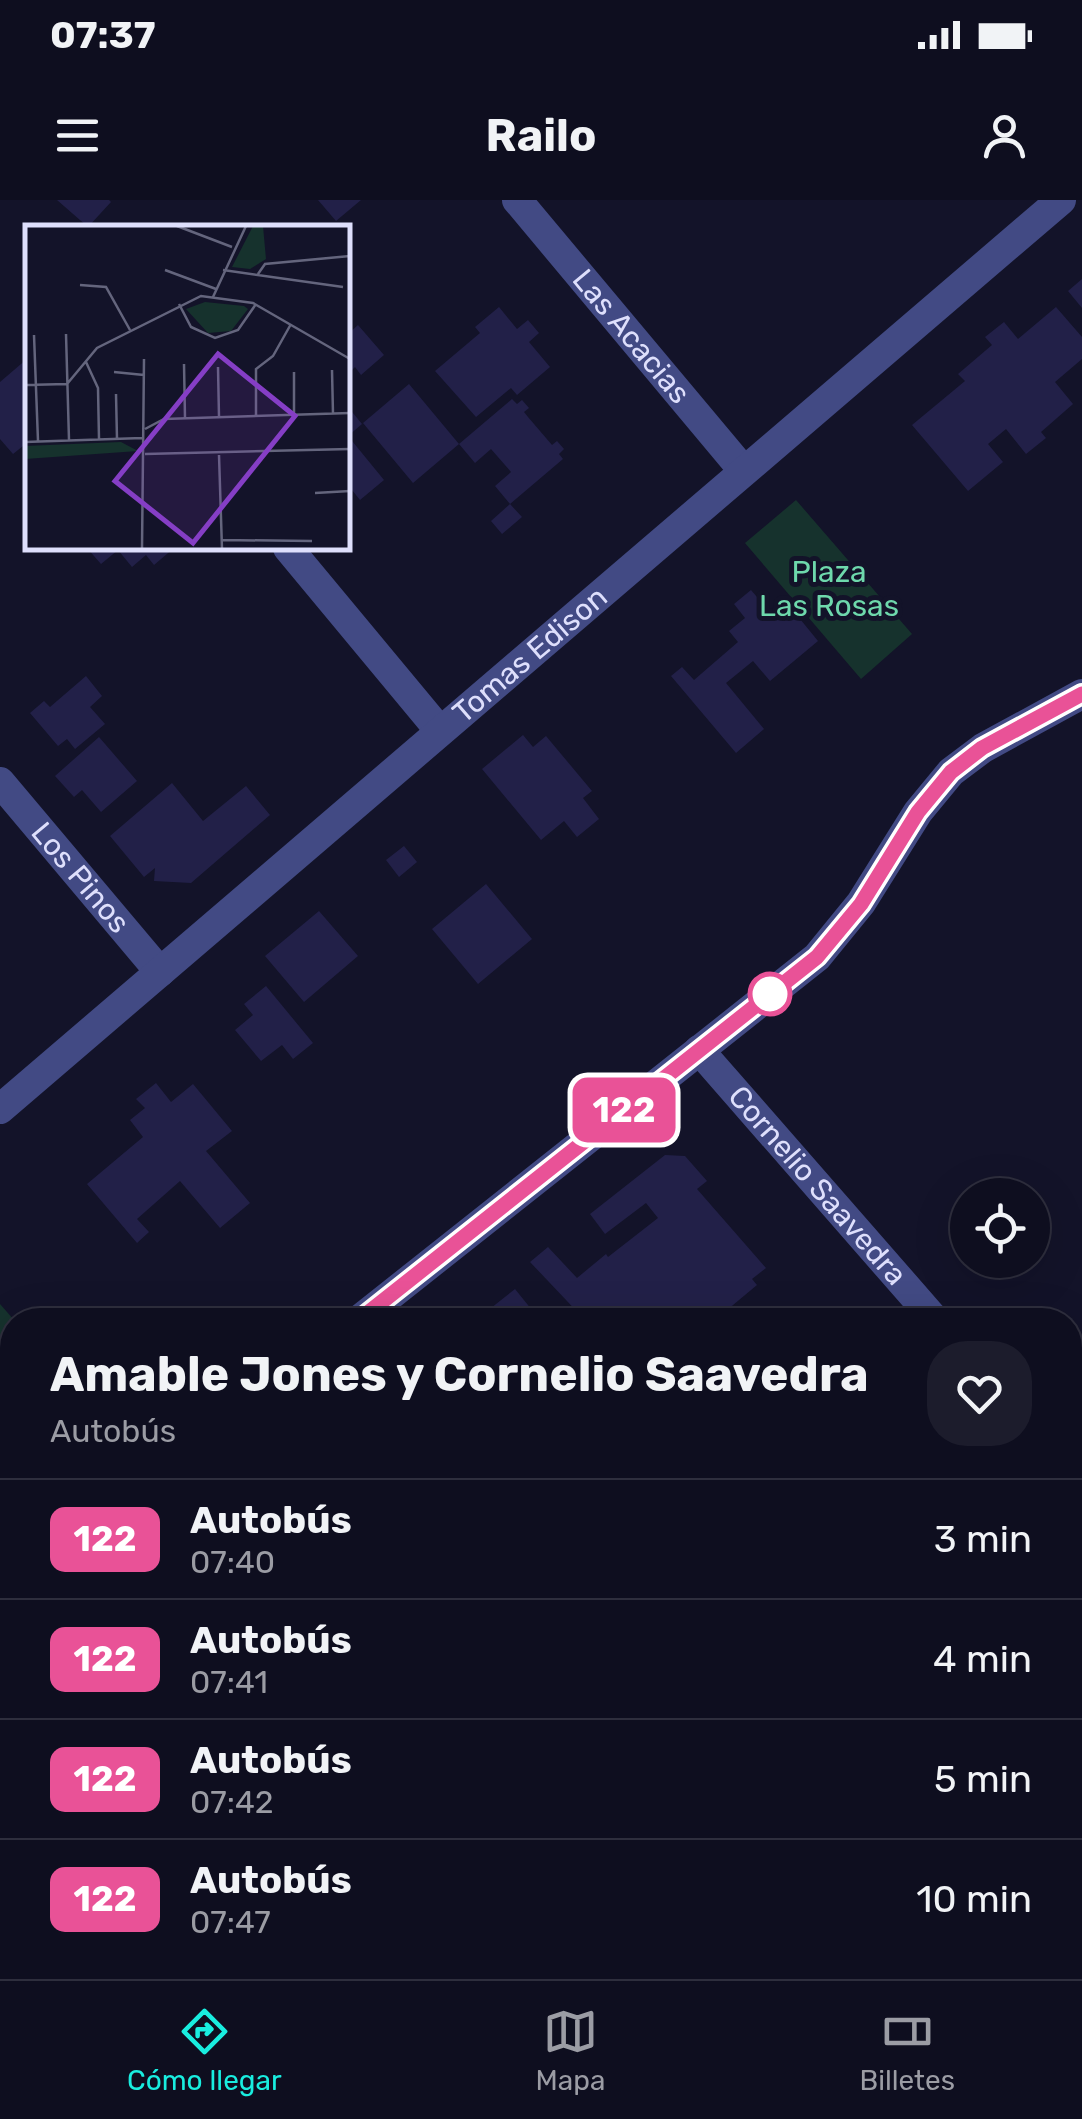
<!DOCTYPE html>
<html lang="es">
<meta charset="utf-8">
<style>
:root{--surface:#0e0e1f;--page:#1c1c2c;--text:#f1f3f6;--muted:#9b9ca4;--line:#2e2e3d;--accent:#19eddf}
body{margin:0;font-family:Rubik,sans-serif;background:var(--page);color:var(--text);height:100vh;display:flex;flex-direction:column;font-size:38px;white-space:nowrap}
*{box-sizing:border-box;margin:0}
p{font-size:32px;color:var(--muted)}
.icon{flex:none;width:55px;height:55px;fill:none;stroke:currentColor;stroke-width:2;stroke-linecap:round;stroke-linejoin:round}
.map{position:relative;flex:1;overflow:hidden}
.side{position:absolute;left:0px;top:1108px;width:1082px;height:672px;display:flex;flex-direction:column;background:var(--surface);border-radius:40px 40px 0 0;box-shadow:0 10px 40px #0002,0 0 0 2px var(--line)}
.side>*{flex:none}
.badge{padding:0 20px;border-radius:15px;font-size:35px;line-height:65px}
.controls{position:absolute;left:950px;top:978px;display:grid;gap:20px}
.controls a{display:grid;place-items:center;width:100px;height:100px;border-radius:50%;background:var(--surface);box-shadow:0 10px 40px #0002,0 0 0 2px var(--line);font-size:50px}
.map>.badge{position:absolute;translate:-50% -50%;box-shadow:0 0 0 5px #fff}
.round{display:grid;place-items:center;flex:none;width:105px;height:105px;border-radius:40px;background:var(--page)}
.overview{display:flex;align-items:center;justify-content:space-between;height:170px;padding:0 50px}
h1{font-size:48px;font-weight:700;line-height:75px}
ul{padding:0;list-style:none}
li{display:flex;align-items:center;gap:30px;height:120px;padding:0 50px;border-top:2px solid var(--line)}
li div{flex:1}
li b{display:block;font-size:38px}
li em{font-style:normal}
li .badge{min-width:110px;font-weight:700;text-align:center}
.status{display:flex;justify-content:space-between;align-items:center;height:70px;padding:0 50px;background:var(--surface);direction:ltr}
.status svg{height:28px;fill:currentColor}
header{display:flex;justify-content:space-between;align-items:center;height:130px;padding:0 50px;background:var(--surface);font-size:45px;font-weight:700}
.dock{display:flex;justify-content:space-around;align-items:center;height:140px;border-top:2px solid var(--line);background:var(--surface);font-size:28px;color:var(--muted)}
.dock a{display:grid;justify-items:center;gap:5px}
.dock .current{color:var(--accent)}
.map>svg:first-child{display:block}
</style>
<div class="status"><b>07:37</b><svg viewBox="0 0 49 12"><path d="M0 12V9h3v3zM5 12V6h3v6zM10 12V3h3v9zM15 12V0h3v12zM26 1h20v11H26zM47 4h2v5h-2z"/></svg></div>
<header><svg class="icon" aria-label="menu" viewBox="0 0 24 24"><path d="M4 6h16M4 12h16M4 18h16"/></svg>Railo<svg class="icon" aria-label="person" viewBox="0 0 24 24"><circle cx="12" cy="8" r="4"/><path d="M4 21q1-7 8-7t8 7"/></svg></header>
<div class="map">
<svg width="1082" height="1779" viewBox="0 0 1082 1779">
<rect width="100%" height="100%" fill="#131329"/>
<path fill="#16322d" d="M796 300 912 434 861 479 745 343Z
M0 1104 14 1120H12V1207L0 1217Z"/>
<path fill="#222048" d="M57 0H109L111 2 88 27Z
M318 0H361L336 21Z
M1082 79V108L1068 91Z
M499 107 517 129 528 120 539 133 529 142 550 167 517 195 511 188 476 217 435 171 480 133 475 127Z
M1056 107 1082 137V159L1055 182 1073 204 1041 232 1046 238 1026 254 1006 229 988 244 1003 262 968 291 912 225 965 181 958 174 992 145 985 137 1004 122 1018 139Z
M358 125 384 155 361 175 355 167 348 174V134Z
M28 158V242L13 254 0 239V182Z
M409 184 459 244 413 283 363 223Z
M512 199 517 204 522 200 529 208 524 212 528 217 552 245 557 241 564 249 559 254 563 259 510 304 495 286 511 272 491 249 475 263 459 244Z
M348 207 362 224 348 236Z
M348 236 384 280 360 300 348 285Z
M510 304 522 317 502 334 491 321Z
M87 348H174L154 365 146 355 132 367 118 350 101 364Z
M751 390 773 416 787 403 818 441 770 481 753 461 726 483 764 529 736 553 671 476 682 467 694 480 738 442 729 431 745 418 734 404Z
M86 476 102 496 90 507 105 524 75 549 67 539 58 546 30 513 44 501 50 507Z
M523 535 533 547 546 536 592 591 583 598 599 619 577 637 564 621 541 640 482 569Z
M99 537 137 581 101 612 82 590 74 597 55 576Z
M172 583 203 621 246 586 270 615 191 683 154 681 155 668 144 677 110 636Z
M404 646 417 662 399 677 386 660Z
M486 684 532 739 478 784 432 729Z
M319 711 358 756 304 802 265 756Z
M266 786 313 843 293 859 282 845 261 861 235 830 253 815 244 804Z
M156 883 171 902 193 884 232 931 206 951 250 1003 220 1028 180 981 137 1019 149 1032 137 1043 87 984 143 937 130 920 145 908 136 899Z
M665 955 685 956 707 981 697 989 766 1068 752 1079 757 1085 715 1120H585L530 1062 548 1047 577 1078 606 1054 608 1057 658 1018 646 1003 605 1034 590 1014Z
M515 1089 540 1120H501L491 1108Z
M1082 1482V1614L1070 1624V1492Z
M1082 1661V1706L1070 1716V1671Z
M513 1768H670L673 1772 670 1775 673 1779H548L543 1773 536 1779H500Z"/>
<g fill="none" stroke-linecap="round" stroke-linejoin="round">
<g stroke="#424a84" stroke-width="30">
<path id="s1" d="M517 0 743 270"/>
<path d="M288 348 440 531"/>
<path id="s2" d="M0 582 160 772"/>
<path id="s3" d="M699 850 935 1120"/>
<path id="s4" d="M0 909 1061 0"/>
<path d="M359 1120 817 757 861 703 918 612 951 572 983 548 1082 494"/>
<path d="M1070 1275 1082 1289"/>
<path d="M0 1285 12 1296"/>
<path d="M386 1768 395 1779"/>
</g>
</g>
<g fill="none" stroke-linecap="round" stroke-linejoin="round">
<g stroke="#fff" stroke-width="22">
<path id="line" d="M359 1120 817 757 861 704 918 612 951 572 982 548 1082 494"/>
</g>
<use href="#line" stroke="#e95297" stroke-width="15"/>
</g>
<circle fill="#fff" stroke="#e95297" stroke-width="5" cx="770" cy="794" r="20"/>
<g text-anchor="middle" stroke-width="10" stroke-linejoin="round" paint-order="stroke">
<g font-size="30" fill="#dedffc" stroke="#131329">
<text dy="10" stroke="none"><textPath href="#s1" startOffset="178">Las Acacias</textPath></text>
<text dy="10" stroke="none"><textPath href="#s4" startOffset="698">Tomas Edison</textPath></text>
<text dy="10" stroke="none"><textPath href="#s2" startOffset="125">Los Pinos</textPath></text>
<text dy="10" stroke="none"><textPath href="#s3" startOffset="180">Cornelio Saavedra</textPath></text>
</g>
<g font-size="30" fill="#6ed8ac" stroke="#131329">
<text x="829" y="382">Plaza<tspan x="829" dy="34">Las Rosas</tspan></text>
</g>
</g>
<g transform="translate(25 25)">
<rect width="325" height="325" fill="#131329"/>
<path d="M228 1H238L241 34 225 44 207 42ZM180 77 219 81 223 84 206 106 183 108 161 84ZM96 217 113 226 0 234V221Z" fill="#16322d"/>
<path fill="none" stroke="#64657d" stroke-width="2.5" d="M152 1 207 22M140 45 191 64M198 45 318 62M233 49 240 39 325 31M55 60 81 62 105 105M188 72 221 1M154 79 166 102 190 113 213 105 231 79M41 109 44 215M9 110 13 216M61 137 73 163 74 214M159 139 160 193M193 142 194 192M307 145 308 189M89 147 119 150M269 147V189M0 160 42 159 72 123 176 71 228 78 325 134M91 169 92 214M231 191V144L248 131 266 99M120 204 139 194 325 188M0 217 117 213M120 229 325 224M194 230 197 324M290 268 325 266M197 315 287 316M117 324 119 134"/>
<path fill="#853ec5" fill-opacity="0.15" stroke="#853ec5" stroke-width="5" d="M193 129 270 191 168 318 90 256Z"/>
<rect width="325" height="325" fill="none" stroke="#dedffc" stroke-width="5"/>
</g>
</svg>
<div class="controls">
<a><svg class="icon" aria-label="locate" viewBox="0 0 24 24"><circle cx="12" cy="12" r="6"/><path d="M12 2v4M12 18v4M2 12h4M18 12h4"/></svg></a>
</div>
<b class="badge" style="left:624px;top:910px;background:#e95297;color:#fff">122</b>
<section class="side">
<div class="overview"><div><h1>Amable Jones y Cornelio Saavedra</h1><p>Autobús</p></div><a class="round"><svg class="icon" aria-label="heart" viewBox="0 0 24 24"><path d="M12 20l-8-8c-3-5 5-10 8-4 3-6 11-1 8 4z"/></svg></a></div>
<ul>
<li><span class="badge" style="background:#e95297;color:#fff">122</span><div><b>Autobús</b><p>07:40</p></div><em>3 min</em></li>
<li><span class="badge" style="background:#e95297;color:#fff">122</span><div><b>Autobús</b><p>07:41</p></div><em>4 min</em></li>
<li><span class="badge" style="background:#e95297;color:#fff">122</span><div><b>Autobús</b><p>07:42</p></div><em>5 min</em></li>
<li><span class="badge" style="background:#e95297;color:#fff">122</span><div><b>Autobús</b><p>07:47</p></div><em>10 min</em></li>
</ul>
</section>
</div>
<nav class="dock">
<a class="current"><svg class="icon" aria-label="directions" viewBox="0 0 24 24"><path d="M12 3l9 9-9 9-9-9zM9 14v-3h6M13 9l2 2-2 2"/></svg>Cómo llegar</a>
<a><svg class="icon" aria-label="map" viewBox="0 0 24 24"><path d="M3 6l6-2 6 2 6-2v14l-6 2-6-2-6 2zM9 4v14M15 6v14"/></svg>Mapa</a>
<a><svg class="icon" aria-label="tickets" viewBox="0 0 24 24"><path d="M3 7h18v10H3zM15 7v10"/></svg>Billetes</a>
</nav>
